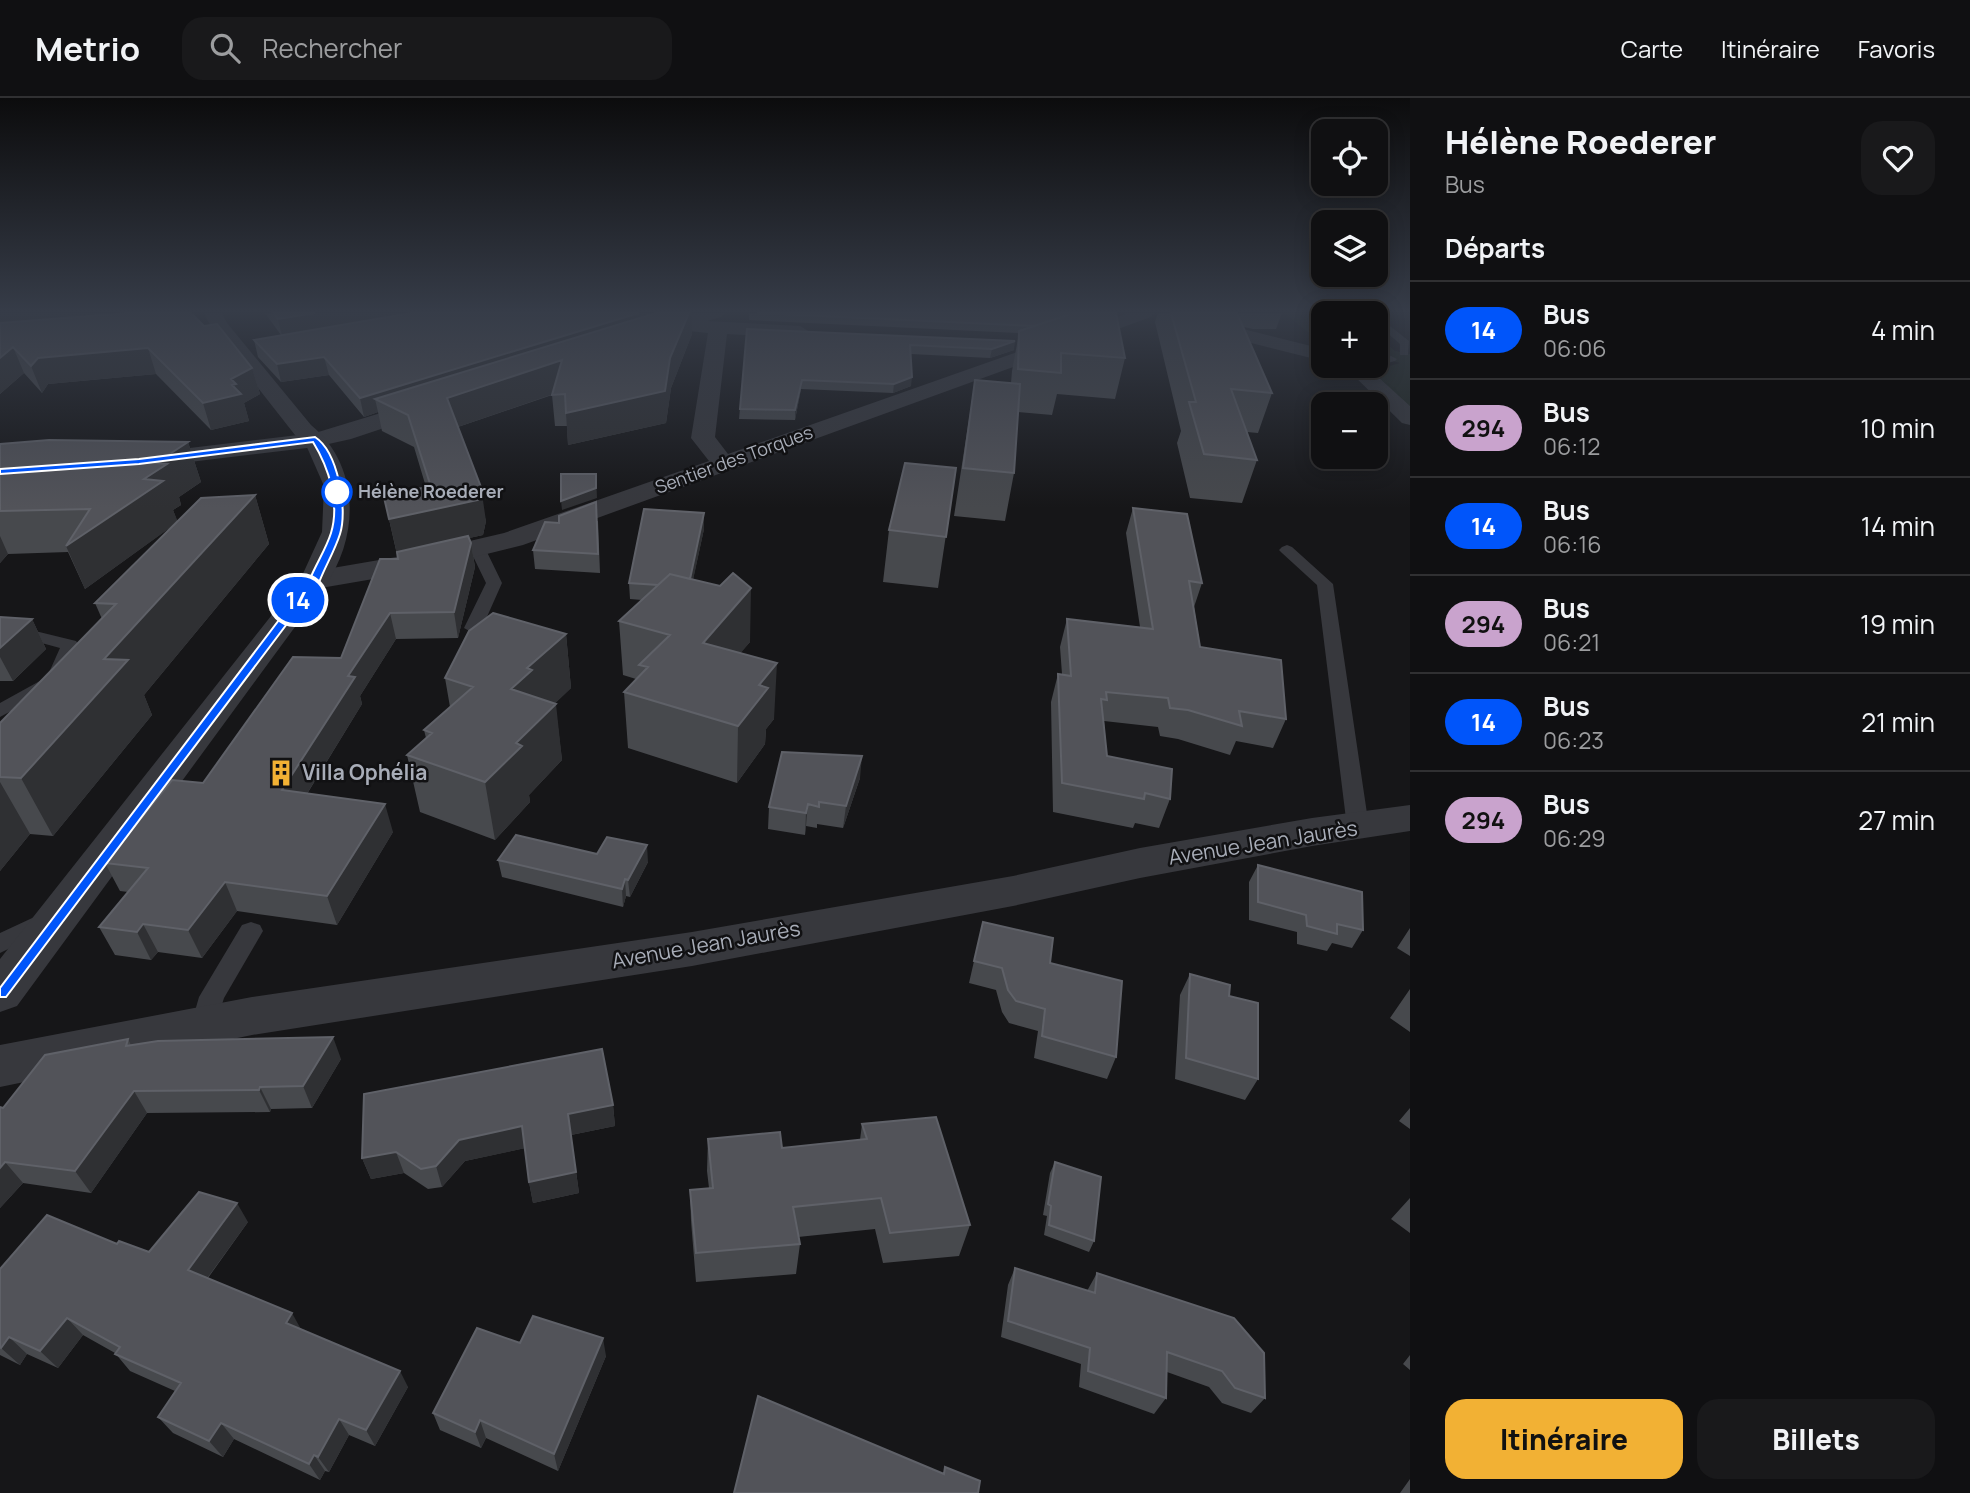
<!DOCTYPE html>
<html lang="fr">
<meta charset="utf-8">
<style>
:root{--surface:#101012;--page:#19191b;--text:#f1f3f6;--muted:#9c9d9f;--line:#303032;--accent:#f2b134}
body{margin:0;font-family:Manrope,sans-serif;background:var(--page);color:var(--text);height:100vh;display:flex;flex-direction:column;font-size:26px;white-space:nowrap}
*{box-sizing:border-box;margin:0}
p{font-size:23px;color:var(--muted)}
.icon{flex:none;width:38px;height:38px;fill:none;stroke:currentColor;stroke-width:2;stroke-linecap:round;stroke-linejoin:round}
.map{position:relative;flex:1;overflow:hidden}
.sheet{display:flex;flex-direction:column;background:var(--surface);width:560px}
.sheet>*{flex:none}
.badge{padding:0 14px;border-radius:23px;font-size:24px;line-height:46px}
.controls{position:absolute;left:1311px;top:21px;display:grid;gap:14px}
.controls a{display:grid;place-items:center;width:77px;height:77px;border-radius:14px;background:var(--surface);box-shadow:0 4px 18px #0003,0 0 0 2px var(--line);font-size:35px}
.map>.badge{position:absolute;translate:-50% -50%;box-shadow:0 0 0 4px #fff}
h2{padding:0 35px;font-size:26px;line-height:63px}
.round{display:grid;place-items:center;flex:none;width:74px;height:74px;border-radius:21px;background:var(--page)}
.summary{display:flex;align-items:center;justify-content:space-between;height:119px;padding:0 35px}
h1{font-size:33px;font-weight:800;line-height:52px}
.action{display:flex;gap:14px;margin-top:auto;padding:14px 35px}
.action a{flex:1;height:80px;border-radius:21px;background:var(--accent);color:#111;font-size:28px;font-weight:800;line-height:80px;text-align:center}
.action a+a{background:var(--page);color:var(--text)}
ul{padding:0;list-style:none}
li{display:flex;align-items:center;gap:21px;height:98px;padding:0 35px;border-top:2px solid var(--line)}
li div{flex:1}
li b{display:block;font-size:26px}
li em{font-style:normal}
li .badge{min-width:77px;font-weight:700;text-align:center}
header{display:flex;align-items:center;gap:42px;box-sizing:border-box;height:98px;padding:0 35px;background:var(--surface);border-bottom:2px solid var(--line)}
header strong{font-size:33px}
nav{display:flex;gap:38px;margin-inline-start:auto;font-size:24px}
.search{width:490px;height:63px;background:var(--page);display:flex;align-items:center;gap:18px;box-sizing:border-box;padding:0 24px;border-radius:21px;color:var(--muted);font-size:26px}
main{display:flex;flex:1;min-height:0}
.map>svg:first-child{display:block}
</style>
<header>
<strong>Metrio</strong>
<div class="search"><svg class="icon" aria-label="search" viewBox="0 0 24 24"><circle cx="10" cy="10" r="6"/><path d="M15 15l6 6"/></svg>Rechercher</div>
<nav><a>Carte</a><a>Itinéraire</a><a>Favoris</a></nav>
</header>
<main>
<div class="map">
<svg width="1410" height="1395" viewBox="0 0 1410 1395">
<rect width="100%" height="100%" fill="#161618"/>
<path fill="#1e261f" d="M1284 215H1352H1323V246Z
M1376 236 1395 253 1410 256V315L1368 274 1400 265 1376 258Z"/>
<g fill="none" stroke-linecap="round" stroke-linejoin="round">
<path fill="#37383d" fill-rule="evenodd" d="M1376 217 1409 243 1408 257H1400V246L1376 225Z
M1391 258 1397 261 1395 263 1376 268H1374L1376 262Z
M477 445 485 450 502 485 482 530 473 535 464 530 486 485 469 450Z
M1287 447 1292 449 1333 486 1369 729 1366 734 1358 736 1350 734 1347 729 1317 487 1282 455 1279 452 1282 449Z
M0 530 27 531 76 543 79 547 61 586 0 619V605L47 579 60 550 27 541 0 540Z
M43 815 51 818 55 824 51 830 0 855V835Z
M251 824 260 827 263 833 224 900 213 935 204 938 195 935 191 927 199 899 242 827Z"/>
<path fill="#37383d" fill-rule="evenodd" d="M696 215H724L721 219 707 223 800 228 810 234 800 240 727 236 715 339 728 356 1128 215H1154L1151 219 523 447 414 474 315 491 305 488 300 482 305 476 315 473 414 456 504 435 709 363 691 340 708 235 679 232 643 243 633 237 636 233Z
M1199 220 1323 251V263L1192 230 1190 226Z
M1344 268H1366L1410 308V327L1402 325Z
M430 300 438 302 441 307 438 312 351 341 315 349 140 370 131 368 128 363 131 358 140 356 315 335Z
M1410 707V733L1312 748 1140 780 1013 808 692 868 252 937 0 989V947L252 899 692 834 1013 778 1140 750 1312 720Z"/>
<path fill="#37383d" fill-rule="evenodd" d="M204 215H222L227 225 311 327C360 367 360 438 325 488L17 908 0 914V861L301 480 322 434 324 388 306 347 295 337 212 231Z"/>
</g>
<path fill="#47494d" d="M0 215 204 228 252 270 260 296 244 305 249 323 211 332 156 276 48 286 42 295 24 275 0 296Z
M265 215H693H692V236L671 290 666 325 568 347 567 328H555L552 297 458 329 486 423 483 437 469 440 471 445 475 469 458 540 396 541 360 598 362 606 307 696 393 734 337 827 237 813 202 860 158 854 151 862 115 857 99 829 128 794 120 793 105 765 203 685 341 560 398 461 383 395 426 389 414 349 382 333 378 314 364 319 329 277 281 284 258 259 254 242 281 237Z
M749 215H1116L1125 260 1115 301 1057 296 1052 317 1018 314 1014 375 1005 423 954 418 975 282 1011 285 1012 273 1019 235 749 222Z
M1158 215H1282L1276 231H1253L1244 229 1272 295 1258 335 1247 334 1257 362 1242 405 1190 400 1177 345 1181 333 1155 224Z
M747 231 1014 252 990 260 911 256V288L893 295 801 291 795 322 739 321Z
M188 344 201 384 179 399 181 407 173 412 177 423 255 397 269 446 144 597 152 617 53 738 30 736 0 773V625L102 521 95 505 172 428 85 491 68 454 8 456 0 465V346Z
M956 370 938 490 883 484 889 432Z
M1133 410 1202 485 1194 509 1200 549 1286 621 1273 650 1236 643 1230 657 1178 641 1160 638 1158 629 1104 623 1107 658 1170 701 1159 730 1135 725 1133 730 1053 714 1051 604 1058 576H1062L1060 549 1067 521 1140 529 1126 435Z
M704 415V431L693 481 750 544 740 555 774 621 766 631 765 646 737 685 628 650 624 594 636 581 623 577 619 523 642 502 630 501 629 485Z
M598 423 600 475 535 471 533 452 559 425Z
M0 519 32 521 46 551 13 583H0Z
M566 536 571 590 555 605 562 662 529 697 530 704 495 742 420 714 407 657 426 640 424 632 450 609 445 580Z
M860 680 843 730 817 726V730L806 728 805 737 768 731 769 709Z
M597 756 648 764 630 799 626 798 623 809 502 779 498 762Z
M1258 767 1363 832 1352 850 1332 845 1327 853 1297 846V834L1249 822V784Z
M983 824 1050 865 1116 959 1107 981 1034 960 1038 933 1009 925 1002 914 996 892 969 885Z
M1410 830V858L1397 850Z
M1190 876 1229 898 1258 981 1245 1002 1175 981 1180 897Z
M1410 891V934L1390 920Z
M128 941 131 947 341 961 312 1010 271 1011 270 1014 147 1015 91 1095 23 1085 0 1110V1009L3 1010Z
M613 1007 615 1028 571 1037 579 1095 533 1105 529 1084 525 1050 465 1063 442 1089 428 1091 404 1075 371 1081 362 1060Z
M1410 1010V1031L1399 1023Z
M862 1026 970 1127 959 1158 883 1165 875 1131 798 1139 800 1146 796 1176 696 1184 691 1123 690 1092 709 1090 707 1073 708 1041 782 1050 860 1042Z
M1055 1064 1094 1143 1089 1154 1044 1137 1047 1118 1043 1117 1050 1075Z
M1410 1100V1135L1391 1121Z
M248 1124 208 1180 408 1289 375 1348 349 1337 329 1374 325 1373 320 1382 234 1341 223 1359 173 1335 158 1319 175 1293 130 1273 115 1255 83 1237 58 1270 27 1256 20 1267 0 1257V1171L117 1146 149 1154Z
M1015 1170 1087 1193 1097 1175 1265 1300 1251 1315 1222 1305 1209 1289 1167 1274 1166 1300 1154 1316 1079 1289 1081 1266 1001 1239 1008 1187Z
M520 1245 606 1258 558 1373 486 1340 481 1350 440 1332 433 1315Z
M1410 1257V1272L1403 1266Z
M1410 1381V1395H1400Z"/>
<path fill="#2f3033" d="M0 215H183L0 240Z
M315 215H417L282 238 278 221Z
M639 215H693H692V236L671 290 666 325 568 347 566 315 670 260 688 216 375 301 378 314 364 319 360 300Z
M1015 243 1014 252 990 260 992 251Z
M13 249 24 275 0 296V260Z
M148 250 156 276 48 286 42 295 31 268 38 260Z
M324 259 329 277 281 284 277 266Z
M562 262 565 292 452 331 447 300Z
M252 270 260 296 244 305 249 323 211 332 203 305 231 281Z
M912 279 911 288 893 295 894 286Z
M802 282 801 291 795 322V312Z
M188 344 201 384 179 399 181 407 173 412 178 424 85 491 66 448 144 381 156 365Z
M596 376 597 400 562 412 561 403Z
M481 389 486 423 483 437 397 456 389 421Z
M255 397 269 446 144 597 152 617 53 738 21 680 104 561Z
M704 415V431L688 506V489Z
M0 438 8 456 0 465Z
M471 445 475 469 458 540 454 514Z
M751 490 750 544 703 600V545Z
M390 515 396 541 360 598 362 606 292 720 282 692 348 578Z
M32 521 46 551 13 583 0 559V550Z
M566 536 571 590 538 622 556 606 562 662 529 697 530 704 495 742 485 684 511 591 527 570Z
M777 565 774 621 766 631 765 646 737 685 738 628 759 587Z
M862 658 860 680 843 730 846 708Z
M0 684 30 736 0 773Z
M385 706 393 734 337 827 327 798Z
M808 706 806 728 805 737 806 715Z
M647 747 648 764 630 799 628 782Z
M625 781 626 798 623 809 622 791Z
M225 784 237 813 202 860 188 832Z
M143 826 158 854 151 862 137 834Z
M333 939 341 961 312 1010 303 988Z
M260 989 271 1011 270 1014 259 992Z
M134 993 147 1015 91 1095 75 1073Z
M613 1007 615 1028 571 1037 579 1095 533 1105 529 1084 568 1016Z
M522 1028 526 1050 465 1063 442 1089 436 1068 459 1042Z
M396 1054 404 1075 371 1081 362 1060Z
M5 1064 23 1085 0 1110V1070Z
M237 1105 248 1124 200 1190 188 1172Z
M292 1215 302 1233 286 1225Z
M67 1220 83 1237 58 1270 40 1253Z
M9 1239 27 1256 20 1267 1 1250Z
M603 1240 606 1258 558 1373 554 1356Z
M400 1273 408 1289 375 1348 366 1332Z
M339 1321 349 1337 329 1374 318 1359Z
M480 1322 486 1340 481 1350 475 1334Z
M221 1325 234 1341 223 1359 209 1343Z
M314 1357 325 1373 320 1382 309 1366Z"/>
<path fill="#525359" stroke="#5f6168" stroke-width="2" d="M128 215H191L204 228 217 226 252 270 231 281 236 286 232 287 241 296 203 305 148 250 38 260 31 268 13 249 0 260V225Z
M273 215H315L278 221Z
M411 215H639L360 300 324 259 277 266 254 242Z
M656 215H689L670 260 665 293 566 315 565 296 552 297 562 262 447 300 481 389 478 402 389 421 383 395 431 389 408 317 375 301Z
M757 215H1074L1034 228Z
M1074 215H1116L1125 260 1061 255V275L1018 271 1019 233Z
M1171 215H1237L1272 295 1231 291 1257 362 1204 356 1189 304H1196Z
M747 231 1015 243 992 251 910 247 912 279 894 286 802 282 795 312 740 311Z
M975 282 1020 286 1014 375 963 370Z
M49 342 188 344 156 365 167 366 144 381 163 383 66 448 90 411 0 413V346Z
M905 365 956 370 946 439 889 432Z
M561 376H596V390L561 403Z
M255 397 104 561 128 562 21 680 0 679V625L116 506 95 505 201 400Z
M596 404 598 456 533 452 545 424 559 425V418Z
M1133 410 1187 416 1202 485 1189 483 1200 549 1281 562 1286 621 1239 613 1242 628 1188 612 1170 610 1168 600 1106 594 1107 602 1101 601 1107 658 1172 671 1170 701 1145 695 1144 701 1062 685 1058 576 1071 578 1067 521 1153 531Z
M644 411 704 415 690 481 670 476 658 487 629 485Z
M468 438 471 445 454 514 390 515 348 578 355 579 282 692 385 706 327 798 225 784 188 832 143 826 137 834 99 829 148 770 105 765 172 682 203 685 293 559 341 560 380 461H398L397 454Z
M733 475 751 490 703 545 777 565 759 587 768 590 738 628 624 594 648 569 639 567 670 537 619 523 670 476 720 488Z
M493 515 566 536 527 570 532 572 511 591 556 606 516 645 522 648 485 684 407 657 432 635 424 632 473 589 445 580 469 533Z
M0 519 32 521 0 550Z
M782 654 862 658 846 708 819 704V709L808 706 806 715 769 709Z
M516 737 597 756 607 739 647 747 628 782 625 781 622 791 498 762Z
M1258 767 1362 794 1363 832 1337 826V836L1307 828 1306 817 1258 804Z
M983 824 1053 840 1050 865 1122 883 1116 959 1042 938 1045 911 1016 903 1008 892 1002 870 974 863Z
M1190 876 1230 887 1229 898 1258 905V981L1186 960Z
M333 939 303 988 260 989 259 992 134 993 75 1073 5 1064 0 1070V1009L3 1010 45 957 128 941 126 948 158 943Z
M602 951 613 1007 568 1016 576 1074 529 1084 522 1028 459 1042 436 1068 421 1071 396 1054 362 1060 364 996Z
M936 1019 970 1127 890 1135 881 1100 793 1109 800 1146 696 1155 690 1092 713 1090 708 1041 780 1034 782 1050 867 1041 862 1026Z
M1055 1064 1101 1079 1094 1143 1049 1127 1051 1108 1048 1106Z
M199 1094 237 1105 188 1172 292 1215 286 1225 400 1273 366 1332 339 1321 318 1359 314 1357 309 1366 221 1325 209 1343 158 1319 181 1285 115 1256 120 1249 67 1220 40 1253 9 1239 1 1250 0 1249V1171L47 1117 117 1146 119 1143 149 1154Z
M1015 1170 1095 1195 1097 1175 1234 1220 1264 1255 1265 1300 1235 1290 1222 1273 1167 1254 1166 1300 1088 1273 1090 1250 1008 1223Z
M533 1218 603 1240 554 1356 480 1322 475 1334 433 1315 477 1230 520 1245Z
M758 1298 944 1376 945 1369 980 1383 978 1395H734Z"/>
<linearGradient id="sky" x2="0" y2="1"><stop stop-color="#0c0c0d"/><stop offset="0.52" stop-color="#363c48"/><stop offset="1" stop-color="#363c48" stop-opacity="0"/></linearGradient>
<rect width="1410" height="410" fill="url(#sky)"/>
<path fill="#0055fa" stroke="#fff" stroke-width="2" d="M315 339C338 354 348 411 340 436 335 452 326 467 320 482L6 899H0V890L310 481C316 466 326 451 331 435 340 405 329 370 313 344L139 366 0 376V371L139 361Z"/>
<defs>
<g id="building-bare" transform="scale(2.1)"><path d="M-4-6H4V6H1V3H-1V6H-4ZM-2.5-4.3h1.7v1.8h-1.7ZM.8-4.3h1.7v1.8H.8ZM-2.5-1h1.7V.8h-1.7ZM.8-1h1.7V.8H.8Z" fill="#f2b134" stroke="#111113" stroke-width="2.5" paint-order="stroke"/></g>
</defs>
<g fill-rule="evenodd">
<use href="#building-bare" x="281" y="675"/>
</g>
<circle fill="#fff" stroke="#0055fa" stroke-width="3.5" cx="337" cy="394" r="14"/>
<g text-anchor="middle" stroke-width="5" stroke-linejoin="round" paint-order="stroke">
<g font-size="18" fill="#a8adb8" stroke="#111113">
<text transform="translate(734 362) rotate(-20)" y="6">Sentier des Torques</text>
</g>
<g font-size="18" font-weight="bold" fill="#a8adb8" stroke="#111113" text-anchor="start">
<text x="358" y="400">Hélène Roederer</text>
</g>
<g font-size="21" font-weight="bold" fill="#a8adb8" stroke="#111113" text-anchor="start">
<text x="302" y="682">Villa Ophélia</text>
</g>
<g font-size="21" fill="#a8adb8" stroke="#111113">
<text transform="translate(1263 745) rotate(-9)" y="7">Avenue Jean Jaurès</text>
<text transform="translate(706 847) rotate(-10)" y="7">Avenue Jean Jaurès</text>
</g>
</g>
</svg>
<div class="controls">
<a><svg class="icon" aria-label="locate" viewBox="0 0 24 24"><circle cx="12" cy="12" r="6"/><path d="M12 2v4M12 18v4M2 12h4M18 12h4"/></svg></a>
<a><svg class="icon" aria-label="layers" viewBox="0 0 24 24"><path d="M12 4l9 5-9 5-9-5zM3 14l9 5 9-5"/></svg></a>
<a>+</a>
<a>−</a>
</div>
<b class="badge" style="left:298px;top:502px;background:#0055fa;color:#fff">14</b>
</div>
<section class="sheet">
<div class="summary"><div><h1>Hélène Roederer</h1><p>Bus</p></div><a class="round"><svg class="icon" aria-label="heart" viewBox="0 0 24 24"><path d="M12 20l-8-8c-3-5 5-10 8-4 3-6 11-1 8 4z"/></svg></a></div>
<h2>Départs</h2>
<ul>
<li><span class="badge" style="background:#0055fa;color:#fff">14</span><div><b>Bus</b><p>06:06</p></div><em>4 min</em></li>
<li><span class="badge" style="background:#c9a3cd;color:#111">294</span><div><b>Bus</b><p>06:12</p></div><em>10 min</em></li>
<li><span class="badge" style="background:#0055fa;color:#fff">14</span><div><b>Bus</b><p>06:16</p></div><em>14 min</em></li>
<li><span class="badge" style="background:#c9a3cd;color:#111">294</span><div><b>Bus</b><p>06:21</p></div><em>19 min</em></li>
<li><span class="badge" style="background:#0055fa;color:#fff">14</span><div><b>Bus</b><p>06:23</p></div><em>21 min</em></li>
<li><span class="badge" style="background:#c9a3cd;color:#111">294</span><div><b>Bus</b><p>06:29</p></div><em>27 min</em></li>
</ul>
<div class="action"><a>Itinéraire</a><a>Billets</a></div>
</section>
</main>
